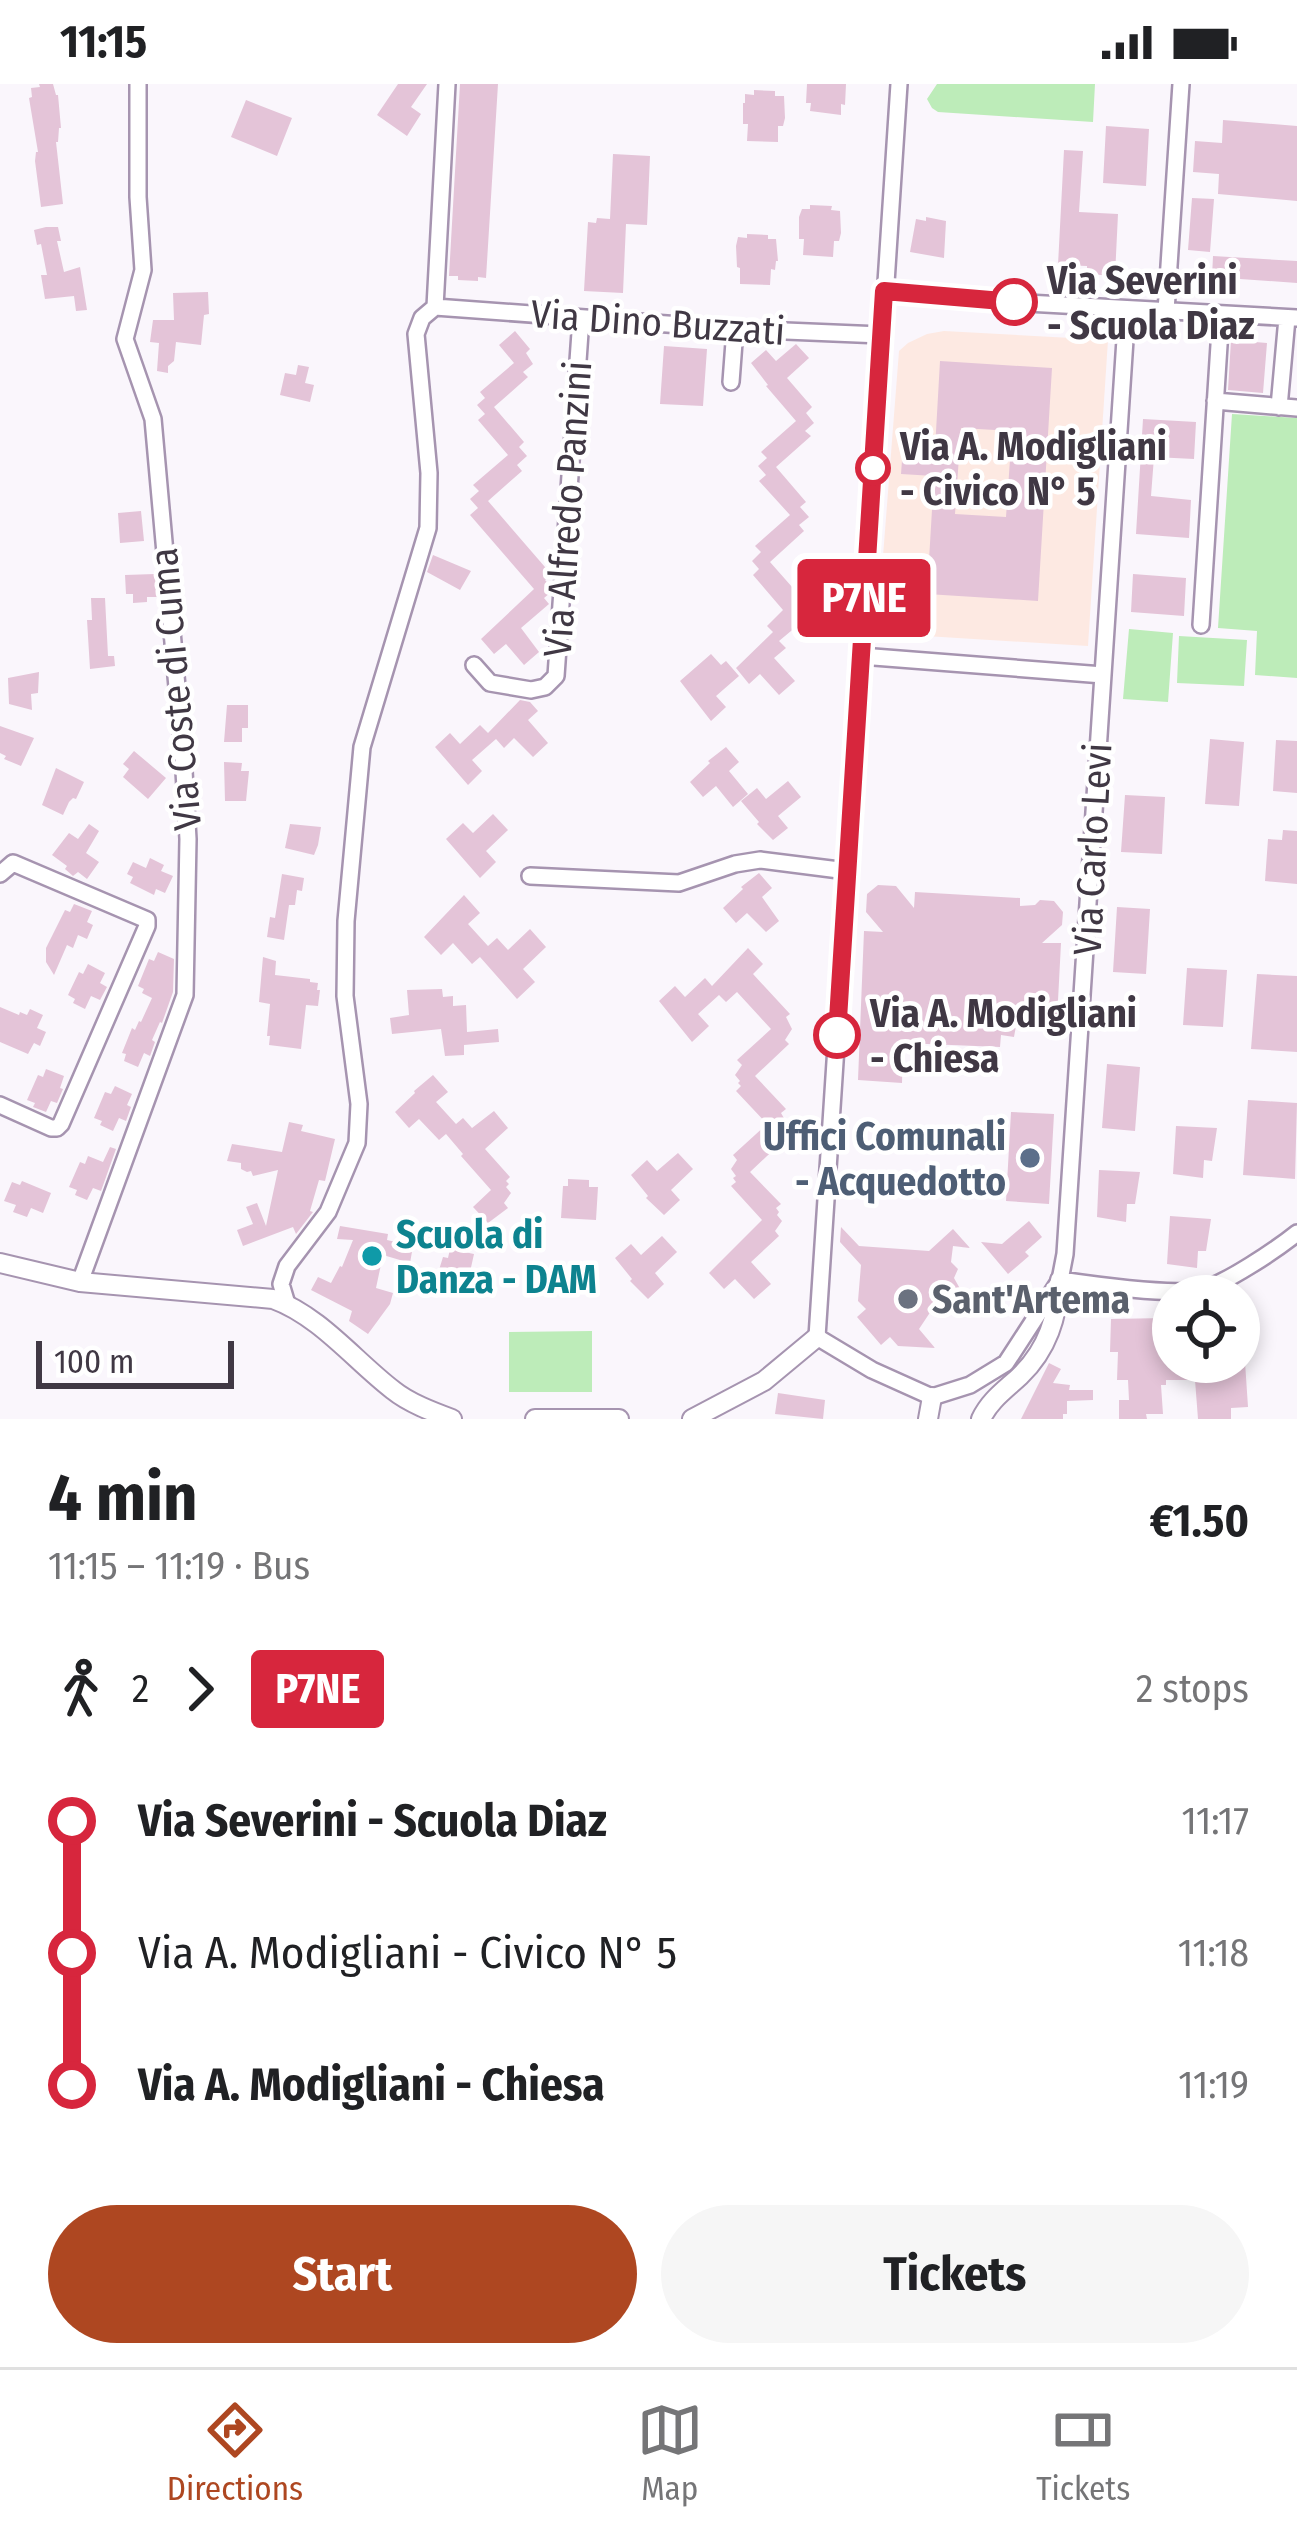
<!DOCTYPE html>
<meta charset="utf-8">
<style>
:root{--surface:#fff;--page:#f6f6f6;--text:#202124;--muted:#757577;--line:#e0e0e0;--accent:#ae4721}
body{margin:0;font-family:"Fira Sans Condensed",sans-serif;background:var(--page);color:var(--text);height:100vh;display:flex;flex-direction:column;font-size:45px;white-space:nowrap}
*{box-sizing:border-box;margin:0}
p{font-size:39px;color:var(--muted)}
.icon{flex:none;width:66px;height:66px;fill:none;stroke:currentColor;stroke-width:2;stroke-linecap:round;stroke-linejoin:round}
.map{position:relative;height:1335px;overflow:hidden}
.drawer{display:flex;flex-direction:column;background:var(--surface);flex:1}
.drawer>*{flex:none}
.badge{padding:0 24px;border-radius:9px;font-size:42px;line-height:78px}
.tools{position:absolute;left:1152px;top:1191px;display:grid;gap:24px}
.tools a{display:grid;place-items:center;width:108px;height:108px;border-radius:50%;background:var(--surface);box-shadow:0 6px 18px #0003;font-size:60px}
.scale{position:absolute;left:36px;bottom:30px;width:198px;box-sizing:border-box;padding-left:12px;border:6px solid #403844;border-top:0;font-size:33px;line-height:42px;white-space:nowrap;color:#403844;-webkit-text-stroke:9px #fff;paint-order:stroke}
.map>.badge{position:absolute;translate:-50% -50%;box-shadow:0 0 0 6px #fff}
.legs{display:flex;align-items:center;gap:18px;height:132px;padding:0 48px;font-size:39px}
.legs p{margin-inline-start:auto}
.overview{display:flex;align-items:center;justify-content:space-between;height:204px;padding:0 48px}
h1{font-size:66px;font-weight:700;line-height:90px}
.cta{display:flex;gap:24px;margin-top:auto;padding:24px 48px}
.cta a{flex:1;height:138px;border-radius:72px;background:var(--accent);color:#fff;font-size:48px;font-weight:700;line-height:138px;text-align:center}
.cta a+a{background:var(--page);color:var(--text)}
ul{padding:0 48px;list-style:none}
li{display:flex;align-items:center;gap:42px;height:132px;font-size:45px}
li i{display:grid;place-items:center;width:18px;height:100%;margin:0 15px;background:currentColor}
li i::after{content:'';width:30px;height:30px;margin:-15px;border:9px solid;border-radius:50%;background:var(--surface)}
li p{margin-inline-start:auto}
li:first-child i{background:linear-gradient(#0000 50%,currentColor 0)}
li:last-child i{background:linear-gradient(currentColor 50%,#0000 0)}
.status{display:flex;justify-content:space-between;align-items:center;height:84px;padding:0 60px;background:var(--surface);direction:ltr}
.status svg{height:33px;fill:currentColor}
.dock{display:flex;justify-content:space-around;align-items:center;height:168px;border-top:3px solid var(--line);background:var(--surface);font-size:33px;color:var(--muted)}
.dock a{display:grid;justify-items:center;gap:6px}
.dock .current{color:var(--accent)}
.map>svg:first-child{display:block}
</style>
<div class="status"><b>11:15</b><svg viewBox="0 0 49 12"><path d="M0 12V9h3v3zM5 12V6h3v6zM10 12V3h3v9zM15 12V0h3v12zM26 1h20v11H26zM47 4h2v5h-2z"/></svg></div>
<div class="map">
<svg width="1297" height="1335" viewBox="0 0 1297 1335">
<rect width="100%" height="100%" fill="#faf6fc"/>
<path fill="#fde9e2" d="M944 247 1108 256 1088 562 877 549 899 267 908 259 927 250Z"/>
<path fill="#bdecb9" d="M937 0H1095L1093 38 938 28 932 24 927 15Z
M1232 330 1297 334V594L1255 591 1257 547 1218 544Z
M1129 545 1173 549 1168 618 1123 615Z
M1179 552 1247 556 1244 602 1177 599Z
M592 1247V1308H509V1248Z"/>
<path fill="#e4c4d8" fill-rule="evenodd" d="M39 0H53L56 11H58L61 44H59L58 58H56L63 120 41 123 35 77 36 68H38L29 14 32 13 31 4 40 3Z
M398 0H427L411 23 421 30 407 52 377 31Z
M460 0H498L486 194 478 193V197L458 196V192H449Z
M807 0H846L845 21 841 20V31L810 27 811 19H806Z
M754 6 775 7V12H784L785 34 783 42H778V58L747 57 748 40H743V19H745V10L754 11Z
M246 16 292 34 277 72 231 53Z
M1223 36 1297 42V117L1218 110 1219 90 1193 88 1195 57 1222 59Z
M1106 42 1149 45 1146 102 1103 99Z
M1064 66 1083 67 1079 128 1118 130 1115 192 1087 190V182L1058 181Z
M613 70 650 72 647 141 626 140 623 209 584 207 588 138 596 139 597 134 610 135Z
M1192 114 1214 115 1210 168 1188 166Z
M810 121 832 122 831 126 840 127 841 149 839 157H834L833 173 803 171 804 155H799V133L802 125H810Z
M926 133 946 137 944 174 910 168 916 135 926 137Z
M46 143H58L61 157H57L64 188 80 183 87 226 76 227 74 212 45 215 41 191H47L41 160 37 161 34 146Z
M747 150 768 151V155H776L778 177H776L775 186 771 185 770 201 740 200V184L737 183 736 162 738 153 747 154Z
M1213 172 1297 177V199L1212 193Z
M208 208 209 230 204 231 201 261 176 258 174 277 168 282V289L157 287 159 259 150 258 153 236H174L173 209Z
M515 247 530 265 526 269 533 280 523 288 528 293 494 323 524 358 519 363 527 372 517 381 522 387 488 417 551 490 545 496 550 502V509L544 514 549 520 521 544 539 568 524 581 506 560 494 570 481 555 534 505 470 431 478 424 470 415 479 407 473 401 508 371 478 336 485 330 477 321 485 314 480 308 514 279 499 261Z
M1231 256 1267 259 1263 309 1228 306Z
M796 260 809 274 787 294 812 323 806 329 814 339 805 347 811 352 776 383 806 418 800 423 809 433 799 441 804 447 770 478 800 512 794 517 802 527 792 536 797 542 779 557 786 564 774 574 795 597 779 611 760 590 749 600 736 584 773 548 767 542 783 526 753 491 759 485 752 477 761 468 755 462 790 431 759 397 766 391 758 382 767 374 761 368 796 337 766 302 768 301 751 279 766 266 776 277Z
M664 262 707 265 703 322 660 320Z
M940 277 1052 284 1038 517 927 510 934 392 901 390 903 363 935 365ZM961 344 1012 347 1006 433 955 430Z
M298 281 309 283 305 299 314 301 310 318 280 311 285 289 296 291Z
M1143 335 1196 338 1194 375 1154 373 1151 412 1191 416 1189 454 1136 450Z
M141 427 144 457 120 459 118 429Z
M433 471 471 487 460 506 427 488Z
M155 490 157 513H147V518L133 519V510H126L125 491Z
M1133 490 1186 494 1184 532 1131 528Z
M91 514H105L108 572H114L115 582 90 585 87 536H92Z
M711 570 721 581 726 577 739 592 716 612 726 623 711 637 680 597Z
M39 588 38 609 31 610 32 626 9 620 8 594Z
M520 616 530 618 538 627 528 636 548 659 533 673 514 654 504 664 496 655 472 676 482 687 468 701 435 663 450 649 460 660 480 641 488 649Z
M227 621H248V644H242V658H224Z
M0 642 34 654 21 682 4 675 6 672 0 669Z
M1210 655 1244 658 1239 722 1205 720Z
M1276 656 1297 657V709L1273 707Z
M726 663 739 678 729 687 748 710 733 723 716 702 703 713 690 698 710 679 708 677Z
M134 667 166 694 148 715 123 693 129 685 123 680Z
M224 678 242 679 241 687H249L246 717H225Z
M56 684 84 698 76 715 73 714 69 718 63 731 42 721Z
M788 697 801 713 778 732 788 744 773 756 757 740 759 738 741 717 757 704 766 715Z
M1125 711 1165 713 1162 770 1121 768Z
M493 730 508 746 486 767 496 778 480 794 446 755 463 739 473 749Z
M89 740 99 747 86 769 99 778 87 795 78 788 73 792 65 785 67 782 52 771 69 749 78 755Z
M290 740 321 743 318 761 314 771 285 764Z
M1283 746 1297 747V800L1265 797 1268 755 1282 756Z
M150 774 164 781 161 787 173 792 165 809 156 805 154 811 130 799 133 793 127 790 133 778 146 784Z
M759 789 772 804 762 813 779 837 766 848 747 829 736 839 723 824 743 805 741 803Z
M282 790 304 794 302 807 297 806 295 821H289L284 856 267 853 270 833 275 834Z
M878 801 896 802 914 824 915 808 1020 814V822L1035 821 1040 816 1054 817 1063 828 1062 841 1042 859H1061L1057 936 1018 931 1014 953 1001 951 1000 963 903 959 902 999 858 996 864 847 883 848 866 828 867 810Z
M464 811 480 829 468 840 488 862 497 854 508 866 530 845 546 863 523 885 535 898 517 915 480 873 472 880 453 859 441 871 424 853Z
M74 820 92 827 87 838 93 841 87 855 78 851 73 864 67 861 54 891 46 878V864L65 826 70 828Z
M1117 823 1150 825 1146 890 1113 888Z
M748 864 763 880 753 890 790 930 786 933 792 945 785 956 789 960 755 992 786 1025 781 1029 788 1041 780 1051 784 1056 750 1088 781 1120 776 1124 779 1128 777 1131 782 1137 775 1147 779 1152 751 1178 771 1200 754 1215 735 1195 724 1205 709 1189 762 1136 731 1102 736 1098 733 1094 736 1092 731 1085 737 1076 733 1071 767 1040 736 1007 741 1002 738 999 740 997 735 991 742 981 737 976 771 945 737 908 726 918 719 911 698 930 709 942 692 958 659 917 675 902 685 913 705 894 712 902Z
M158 868 174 875 173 908 162 939 160 938 152 956 155 958 150 972 144 969 138 983 124 977 126 970 122 969 132 944 135 946 139 937 141 938 152 914 142 909 144 905 138 902 149 875 154 877Z
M263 873 276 877 275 891 310 895V898L318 899 317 906H320L318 922 306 921 301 965 269 961 270 952H267L270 920 259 918Z
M88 880 105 889 100 899 107 903 100 916 91 912 85 925 73 919 75 915 68 911 79 888 83 890Z
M1187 884 1227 886 1223 943 1183 941Z
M1257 890 1297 892V968L1251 965Z
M442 905 443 913 453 912V922L466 921 467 948 498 945 499 958 464 961V971L445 972 441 945 392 950 390 934 409 931 407 906Z
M0 923 19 931 20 928 27 931 30 925 43 931 37 944 46 948 40 962 34 959 28 970 0 958Z
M1107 980 1140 983 1135 1047 1102 1044Z
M46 985 64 992 60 1004 63 1005 57 1019 51 1017 46 1028 33 1023 35 1019 27 1016 38 991 43 993Z
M433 991 448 1008 436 1018 456 1040 463 1034 472 1044 494 1027 508 1044 485 1065 510 1093 506 1097 509 1100 506 1103 511 1109 504 1119 508 1124 488 1139 473 1123 491 1106 461 1072 463 1070 446 1050 439 1056 419 1035 409 1044 395 1028 415 1009 414 1007Z
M115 1002 132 1010 127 1021 131 1023 126 1037 119 1034 113 1047 100 1041 102 1037 94 1034 105 1008 111 1010Z
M1248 1016 1297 1019 1295 1095 1243 1091Z
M1011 1028 1054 1030 1049 1120 1006 1117Z
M289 1038 303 1041 301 1047 335 1055 325 1097 319 1096 310 1127 313 1128 296 1150 293 1143 243 1162 237 1146 253 1140 246 1123 257 1119 266 1142 278 1086 253 1092 251 1087 247 1088 241 1085V1079L227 1077 232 1060 282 1068Z
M1176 1042 1217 1044 1212 1077 1204 1076 1203 1094 1173 1090Z
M110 1063 116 1065 101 1107 93 1104 87 1116 75 1111 77 1106 69 1103 80 1078 85 1080 88 1072 103 1078Z
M678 1069 693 1085 671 1106 680 1116 664 1131 646 1114 648 1112 631 1091 647 1076 657 1087Z
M1099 1086 1140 1088 1135 1120H1127L1126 1138 1097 1133Z
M568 1095 589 1096V1103H598L596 1136 561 1134 563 1102H568Z
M22 1097 51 1109 43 1129 31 1124 27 1133 13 1128 16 1121 4 1117 12 1098 20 1101Z
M1170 1132 1211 1135 1206 1167H1198L1197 1184 1167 1180Z
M1029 1137 1042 1153 1025 1168 1029 1172 1008 1190 981 1158 1002 1160Z
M340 1142 388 1150 387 1156 413 1162 410 1179 383 1171 376 1204 393 1209 390 1220 368 1250 349 1237 352 1227 311 1206 318 1193 331 1199 340 1182 342 1183 353 1156 337 1155Z
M841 1143 859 1162 929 1167 953 1145 970 1164 953 1162 951 1178 958 1185 954 1194 963 1210 955 1213 959 1217H947L950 1221 937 1218 919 1245 935 1264 898 1262 890 1253 881 1261 857 1233 866 1225 858 1217 861 1181 840 1158Z
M662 1152 677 1168 655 1189 664 1200 648 1215 630 1197 632 1195 615 1174 631 1160 641 1171Z
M450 1165 474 1170 470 1188 465 1187 459 1213 436 1208 437 1203 434 1202 443 1173 448 1174Z
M1165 1234V1260H1173V1278H1245L1248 1323 1231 1324V1335H1198L1195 1296H1166V1301H1161L1163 1330H1146L1147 1335H1119V1316H1129L1128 1296H1117L1118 1268H1110L1111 1235Z
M1049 1279 1061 1285 1053 1299 1070 1301 1069 1306H1093V1316L1067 1317V1330H1063V1335H1021Z
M778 1309 825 1316 823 1335 775 1330Z"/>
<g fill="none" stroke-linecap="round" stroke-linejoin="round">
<g stroke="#a694b0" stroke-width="20">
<path id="minor" d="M899 0 817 1253 872 1286 932 1313 970 1301 1006 1279 1060 1196 1065 1170 1127 225
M884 207 1027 219 1297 234
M435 223 735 245 881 251
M1166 227 1181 0
M731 298 735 245
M1215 317 1297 324
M1279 323 1287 234
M1201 541 1221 230
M861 572 1103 591
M474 581 490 599 531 606 545 603 556 592 581 234
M0 790 13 779 147 836V842L61 1040 57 1044H51L0 1021
M530 792 679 799 735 780 760 776 847 787
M1060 1196C1094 1201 1169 1212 1200 1206 1224 1201 1277 1165 1297 1149
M80 1198 185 911 188 755 183 670 153 335 125 255 143 186 138 113V0
M287 1220 281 1200 287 1182 328 1128 357 1059 359 1020 345 912 346 837 362 663 428 444 429 389 416 250 422 234 435 223 447 0"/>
</g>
<g stroke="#a694b0" stroke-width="22">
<path id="tertiary" d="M0 1179 80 1198 273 1215C320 1232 355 1277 393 1306 409 1319 433 1328 452 1335
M535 1335H619
M692 1335 764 1297 817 1253
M928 1335 932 1313
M981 1335C990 1316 1005 1306 1020 1292 1048 1265 1057 1233 1060 1196"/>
</g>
<use href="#minor" stroke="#fff" stroke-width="15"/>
<use href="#tertiary" stroke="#fff" stroke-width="18"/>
</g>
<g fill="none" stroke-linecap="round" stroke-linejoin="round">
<g stroke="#fff" stroke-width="27">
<path id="line-1" d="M837 951 884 207 1014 218"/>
</g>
<use href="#line-1" stroke="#d7263d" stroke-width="18"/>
</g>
<g fill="#fff" stroke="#d7263d" stroke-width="6">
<circle cx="1014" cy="218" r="21"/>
<circle cx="873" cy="384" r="15"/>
<circle cx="837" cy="951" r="21"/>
</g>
<circle fill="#5c6f8a" stroke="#fff" stroke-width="4.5" cx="1030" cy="1074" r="12"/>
<circle fill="#0f9aa8" stroke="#fff" stroke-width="4.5" cx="372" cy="1172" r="12"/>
<circle fill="#6b7280" stroke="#fff" stroke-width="4.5" cx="908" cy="1215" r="12"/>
<g text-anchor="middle" stroke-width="9" stroke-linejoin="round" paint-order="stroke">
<g font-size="39" font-weight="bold" fill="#403844" stroke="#fff" text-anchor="start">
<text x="1047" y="210">Via Severini<tspan x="1047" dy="45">- Scuola Diaz</tspan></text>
<text x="900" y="376">Via A. Modigliani<tspan x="900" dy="45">- Civico N° 5</tspan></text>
<text x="870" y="943">Via A. Modigliani<tspan x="870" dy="45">- Chiesa</tspan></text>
</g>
<g font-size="39" fill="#403844" stroke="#fff">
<text transform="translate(658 238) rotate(4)" y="14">Via Dino Buzzati</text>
<text transform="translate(567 425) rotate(-86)" y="14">Via Alfredo Panzini</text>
<text transform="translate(175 605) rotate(-95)" y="14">Via Coste di Cuma</text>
<text transform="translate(1092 765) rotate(-87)" y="14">Via Carlo Levi</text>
</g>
<g font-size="39" font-weight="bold" fill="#4e5e75" stroke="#fff" text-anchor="end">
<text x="1006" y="1066">Uffici Comunali<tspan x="1006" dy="45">- Acquedotto</tspan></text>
</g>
<g font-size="39" font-weight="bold" fill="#0d838f" stroke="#fff" text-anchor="start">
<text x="396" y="1164">Scuola di<tspan x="396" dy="45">Danza - DAM</tspan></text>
</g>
<g font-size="39" font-weight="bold" fill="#5b616d" stroke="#fff" text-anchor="start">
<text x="932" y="1229">Sant'Artema</text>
</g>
</g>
</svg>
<div class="tools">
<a><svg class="icon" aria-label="locate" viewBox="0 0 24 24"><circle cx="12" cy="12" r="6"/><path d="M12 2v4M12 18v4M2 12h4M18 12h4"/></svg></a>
</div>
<div class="scale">100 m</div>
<b class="badge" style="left:864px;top:514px;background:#d7263d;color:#fff">P7NE</b>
</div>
<section class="drawer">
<div class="overview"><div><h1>4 min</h1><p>11:15 – 11:19 · Bus</p></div><b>€1.50</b></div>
<div class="legs"><svg class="icon" aria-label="walk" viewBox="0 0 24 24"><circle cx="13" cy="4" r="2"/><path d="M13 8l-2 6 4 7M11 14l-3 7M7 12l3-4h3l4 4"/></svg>2<svg class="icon" aria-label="forward" viewBox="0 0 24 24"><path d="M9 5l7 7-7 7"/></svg><b class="badge" style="background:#d7263d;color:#fff">P7NE</b><p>2 stops</p></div>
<ul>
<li><i style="color:#d7263d"></i><b>Via Severini - Scuola Diaz</b><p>11:17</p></li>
<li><i style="color:#d7263d"></i><span>Via A. Modigliani - Civico N° 5</span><p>11:18</p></li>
<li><i style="color:#d7263d"></i><b>Via A. Modigliani - Chiesa</b><p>11:19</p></li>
</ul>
<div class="cta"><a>Start</a><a>Tickets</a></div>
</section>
<nav class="dock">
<a class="current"><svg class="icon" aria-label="directions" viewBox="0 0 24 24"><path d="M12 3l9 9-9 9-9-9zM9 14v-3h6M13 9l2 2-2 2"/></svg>Directions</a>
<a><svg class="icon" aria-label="map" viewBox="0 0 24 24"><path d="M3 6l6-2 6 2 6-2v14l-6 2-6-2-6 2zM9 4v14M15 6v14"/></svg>Map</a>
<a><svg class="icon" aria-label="tickets" viewBox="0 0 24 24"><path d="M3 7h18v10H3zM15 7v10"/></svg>Tickets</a>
</nav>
